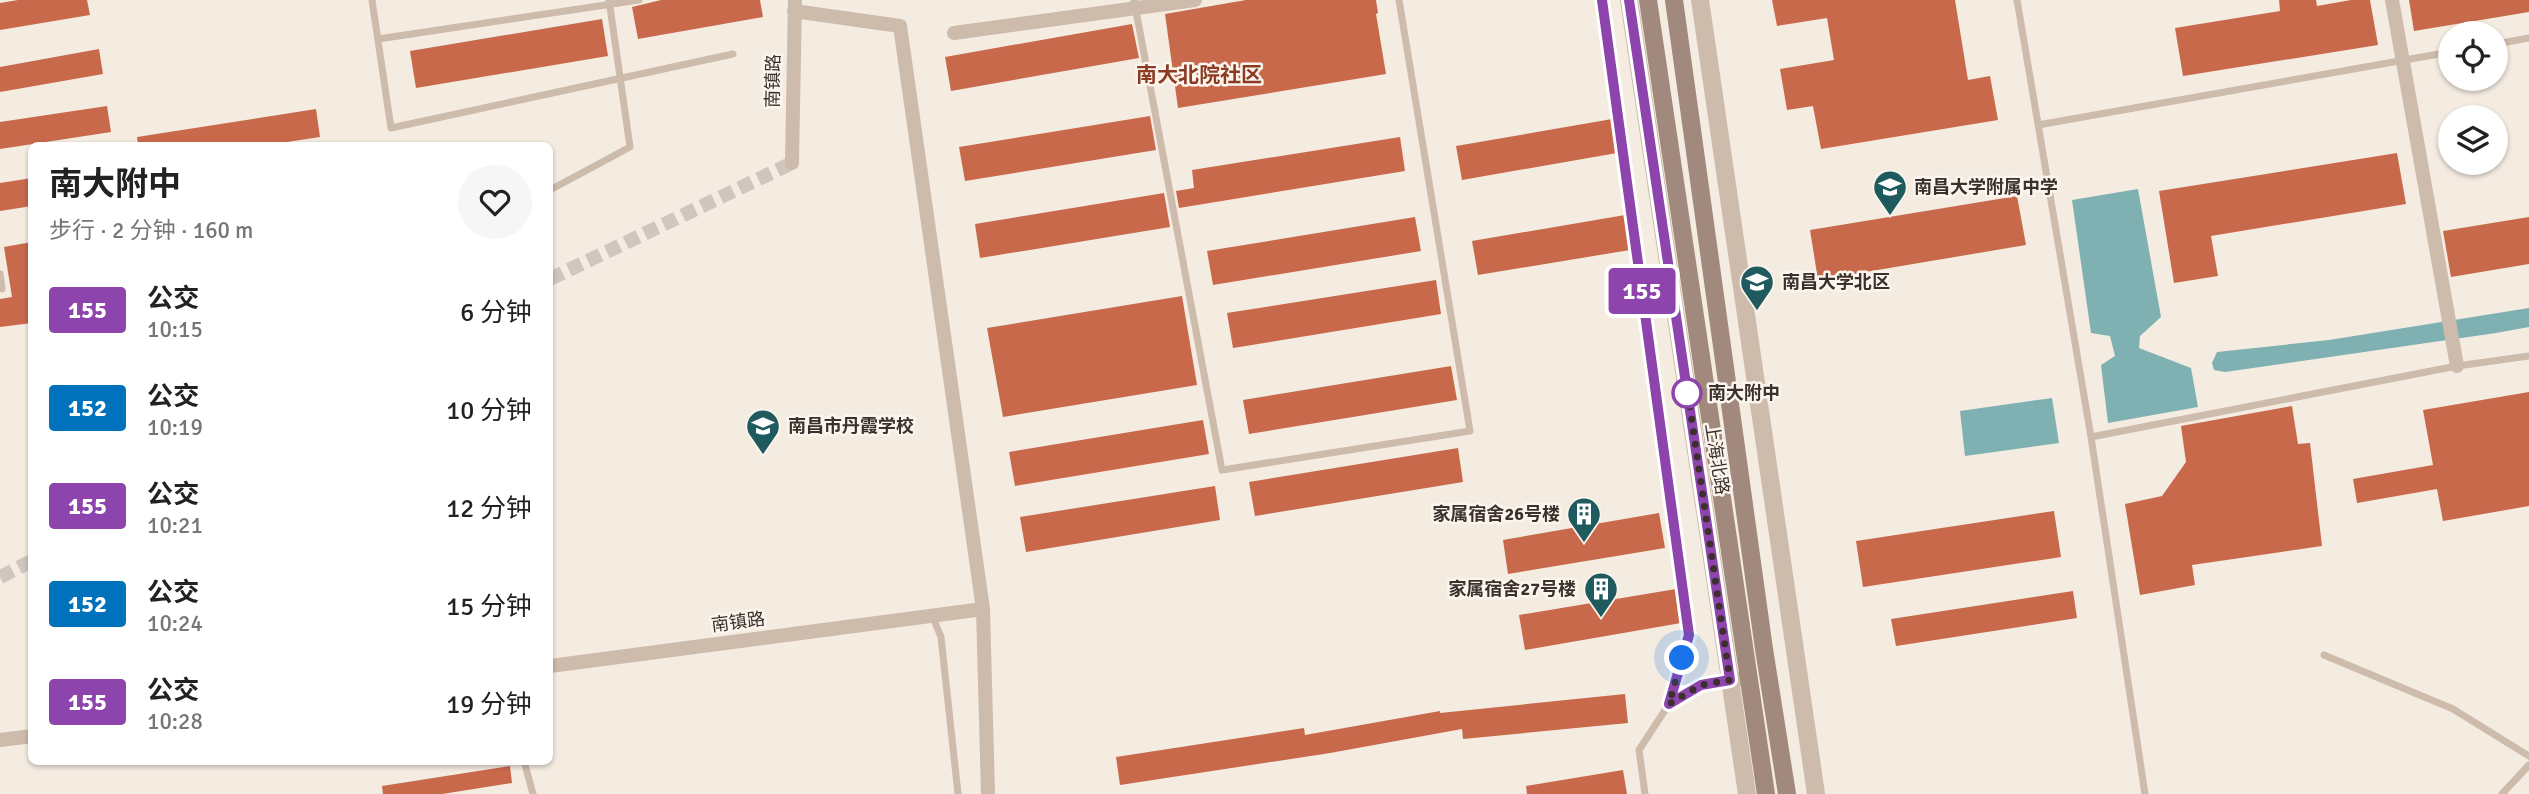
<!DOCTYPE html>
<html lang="zh">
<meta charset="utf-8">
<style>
:root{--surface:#fff;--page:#f6f6f6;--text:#222;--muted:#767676}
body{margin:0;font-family:Signika,"Noto Sans SC",sans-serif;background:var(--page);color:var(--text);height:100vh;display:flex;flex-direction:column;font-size:26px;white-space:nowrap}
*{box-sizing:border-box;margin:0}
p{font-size:23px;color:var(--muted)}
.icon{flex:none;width:38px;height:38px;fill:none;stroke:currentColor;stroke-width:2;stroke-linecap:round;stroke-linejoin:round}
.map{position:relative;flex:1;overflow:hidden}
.sheet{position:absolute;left:28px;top:142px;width:525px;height:623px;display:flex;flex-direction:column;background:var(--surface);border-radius:10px;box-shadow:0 2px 5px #0004}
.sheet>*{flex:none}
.badge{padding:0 14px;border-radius:5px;font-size:24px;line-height:46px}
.tools{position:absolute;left:2438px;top:21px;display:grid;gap:14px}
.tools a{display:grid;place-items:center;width:70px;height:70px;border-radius:50%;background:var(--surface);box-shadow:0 2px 5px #0004;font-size:35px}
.you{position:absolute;width:35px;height:35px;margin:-18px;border:5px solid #fff;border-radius:50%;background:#1a73e8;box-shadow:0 0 0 10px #1a73e833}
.map>.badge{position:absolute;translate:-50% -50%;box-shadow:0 0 0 4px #fff}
.round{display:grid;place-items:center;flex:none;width:74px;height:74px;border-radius:37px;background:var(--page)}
.summary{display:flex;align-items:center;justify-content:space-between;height:119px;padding:0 21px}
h1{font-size:33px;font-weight:700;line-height:52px}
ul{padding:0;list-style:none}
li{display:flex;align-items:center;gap:21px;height:98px;padding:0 21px}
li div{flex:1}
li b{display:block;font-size:26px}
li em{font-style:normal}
li .badge{min-width:77px;font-weight:700;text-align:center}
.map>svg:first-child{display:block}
</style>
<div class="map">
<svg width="2529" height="794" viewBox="0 0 2529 794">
<rect width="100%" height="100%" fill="#f4ebe1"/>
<path fill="#7fb0b2" d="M2138 189 2161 317 2140 336 2139 348 2191 368 2198 407 2108 423 2101 365 2115 356 2110 336 2091 333 2072 200Z
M2529 308V327L2496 333 2225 372 2214 370 2212 363 2217 352 2329 340Z
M2052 398 2059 443 1965 456 1960 411Z"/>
<path fill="#c8694b" d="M18 0H87L90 15 0 30V3Z
M661 0H760L763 17 638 39 632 7Z
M1246 0H1376L1378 13 1376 14 1386 74 1178 108 1165 14Z
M1772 0H1955L1968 80 1990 76 1998 120 1821 149 1813 106 1787 110 1780 69 1834 60 1827 18 1777 26Z
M2279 0H2316L2317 6 2351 0H2370L2378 45 2183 76 2175 28 2280 11Z
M2409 0H2529V12L2414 31Z
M602 19 608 56 416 88 410 51Z
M1132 24 1139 58 951 91 945 57Z
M99 49 103 74 0 92V67Z
M107 106 111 132 0 149V122Z
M316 109 320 137 267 145H138L137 137Z
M1150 116 1156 150 965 181 959 147Z
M1612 119 1617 153 1462 180 1456 146Z
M1400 137 1405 171 1179 208 1176 191 1194 188 1192 170Z
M2397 153 2406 204 2211 236 2218 276 2174 283 2159 191Z
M32 178V206L0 211V183Z
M1164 193 1170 227 980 258 975 224Z
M2017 196 2026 245 1818 280 1810 230Z
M1625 215 1630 250 1478 275 1472 241Z
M1415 217 1421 251 1213 285 1207 251Z
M2529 217V264L2451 277 2443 231Z
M32 242V323L0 327V299L12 297 4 247Z
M1436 280 1441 314 1233 348 1227 313Z
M1182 296 1197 385 1003 417 987 328Z
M1451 366 1457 400 1249 434 1243 400Z
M2529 392V506L2443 521 2437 489 2357 503 2353 479 2433 465 2423 410Z
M2292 406 2298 444 2310 443 2322 546 2192 565 2195 585 2140 595 2125 504 2162 496 2186 462 2181 426Z
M1203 420 1209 454 1015 486 1009 452Z
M1458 448 1463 482 1255 516 1249 482Z
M1215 486 1220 520 1026 552 1020 517Z
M2054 511 2061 557 1863 587 1856 541Z
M1659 513 1665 548 1508 574 1503 540Z
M1676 589 1681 623 1525 650 1519 615Z
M2073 591 2077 618 1896 646 1891 619Z
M1625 694 1628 723 1463 739 1462 729 1330 753 1120 785 1116 757 1304 728 1305 735 1440 711V713Z
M510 766 512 783 442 794H383L382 786Z
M1623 770 1627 794H1527L1526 786Z"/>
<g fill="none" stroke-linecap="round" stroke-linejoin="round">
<path stroke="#cfc6bd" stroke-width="14" stroke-dasharray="14 7" stroke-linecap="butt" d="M550 279 792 163
M0 577 32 561"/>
<path stroke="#cdbbac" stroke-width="7" d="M372 0 391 128 733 54
M1134 0 1222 470 1470 431 1399 0
M1602 0 1689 635 1669 704 1639 750 1645 794
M2017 0 2091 437 2457 366 2529 356
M378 39 639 0
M2496 44 2529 38
M2038 125 2450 52
M550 190 630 147 609 0
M0 274 2 289
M2091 437 2145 794
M932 615 941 637 958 794
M2324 655 2453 709 2529 756
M524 761 533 794
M2502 794 2529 765"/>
<path stroke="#cdbbac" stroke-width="14" d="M2392 0 2457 366
M794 11 900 26 983 609 988 794
M954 33 1195 0
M792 163 795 0
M550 666 983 609
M1669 704 1701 685 1739 679
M0 740 32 736"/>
<path stroke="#cdbbac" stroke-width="18" d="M1629 0 1747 794
M1700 0 1816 794"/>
<path stroke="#a18a7d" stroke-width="18" d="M1648 0 1766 794
M1674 0 1764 649 1787 794"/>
</g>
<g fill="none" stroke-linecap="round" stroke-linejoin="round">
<g stroke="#fff" stroke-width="16">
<path id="line" d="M1602 0 1689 635 1669 704 1701 685 1730 680 1629 0"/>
</g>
<use href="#line" stroke="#8e44ad" stroke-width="10"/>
<path stroke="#3b302b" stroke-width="7" stroke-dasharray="0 12.6" d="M1682 658 1669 704 1701 685 1730 680 1686 381 1687 393"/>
</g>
<defs>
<g id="school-pin" transform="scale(1.75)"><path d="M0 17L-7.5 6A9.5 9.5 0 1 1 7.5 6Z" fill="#1f5a5e" stroke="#fbf5ee"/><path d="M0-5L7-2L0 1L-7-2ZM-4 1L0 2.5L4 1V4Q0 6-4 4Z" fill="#fff"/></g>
<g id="university-pin" transform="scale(1.75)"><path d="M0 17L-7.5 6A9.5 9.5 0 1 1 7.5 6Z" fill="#1f5a5e" stroke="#fbf5ee"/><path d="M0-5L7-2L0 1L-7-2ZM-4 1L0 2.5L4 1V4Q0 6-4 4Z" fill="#fff"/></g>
<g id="building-pin" transform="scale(1.75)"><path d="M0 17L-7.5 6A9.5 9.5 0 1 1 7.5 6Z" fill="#1f5a5e" stroke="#fbf5ee"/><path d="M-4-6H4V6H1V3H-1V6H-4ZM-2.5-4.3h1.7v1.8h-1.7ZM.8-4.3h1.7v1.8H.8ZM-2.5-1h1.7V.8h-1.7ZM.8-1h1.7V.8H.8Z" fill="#fff"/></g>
</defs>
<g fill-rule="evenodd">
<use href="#school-pin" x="1890" y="187"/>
<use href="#university-pin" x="1757" y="282"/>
<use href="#school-pin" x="763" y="426"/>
<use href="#building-pin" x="1584" y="514"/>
<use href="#building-pin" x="1601" y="589"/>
</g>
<circle fill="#fff" stroke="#8e44ad" stroke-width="3.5" cx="1687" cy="393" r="14"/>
<g text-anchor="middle" stroke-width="5" stroke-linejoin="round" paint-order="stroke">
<g font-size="18" fill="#3b302b" stroke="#fbf5ee">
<text transform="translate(773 81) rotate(-89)" y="6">南镇路</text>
<text transform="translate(1717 459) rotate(81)" y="6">上海北路</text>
<text transform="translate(738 622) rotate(-7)" y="6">南镇路</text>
</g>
<g font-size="18" font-weight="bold" fill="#3b302b" stroke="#fbf5ee" text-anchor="start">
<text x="1914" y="193">南昌大学附属中学</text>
<text x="1782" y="288">南昌大学北区</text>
<text x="788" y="432">南昌市丹霞学校</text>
<text x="1560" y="520" text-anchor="end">家属宿舍26号楼</text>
<text x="1576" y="595" text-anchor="end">家属宿舍27号楼</text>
</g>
<g font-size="18" font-weight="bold" fill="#3b302b" stroke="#fbf5ee" text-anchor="start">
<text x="1708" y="399">南大附中</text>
</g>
<g font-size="21" font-weight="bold" fill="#8c3b22" stroke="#fbf5ee">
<text x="1199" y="82">南大北院社区</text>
</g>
</g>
</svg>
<div class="tools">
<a><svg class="icon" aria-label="locate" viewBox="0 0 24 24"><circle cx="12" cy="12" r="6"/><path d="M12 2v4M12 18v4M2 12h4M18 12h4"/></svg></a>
<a><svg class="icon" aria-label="layers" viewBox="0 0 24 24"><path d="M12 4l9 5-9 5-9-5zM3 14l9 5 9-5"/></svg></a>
</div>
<div class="you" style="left:1682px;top:658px"></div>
<b class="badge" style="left:1642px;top:291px;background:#8e44ad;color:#fff">155</b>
<section class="sheet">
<div class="summary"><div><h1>南大附中</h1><p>步行 · 2 分钟 · 160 m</p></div><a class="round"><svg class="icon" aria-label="heart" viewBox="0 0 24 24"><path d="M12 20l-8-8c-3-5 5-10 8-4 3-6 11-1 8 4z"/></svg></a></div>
<ul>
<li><span class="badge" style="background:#8e44ad;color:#fff">155</span><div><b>公交</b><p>10:15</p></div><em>6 分钟</em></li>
<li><span class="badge" style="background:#0072bc;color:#fff">152</span><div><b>公交</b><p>10:19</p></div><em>10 分钟</em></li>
<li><span class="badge" style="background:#8e44ad;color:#fff">155</span><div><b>公交</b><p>10:21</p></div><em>12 分钟</em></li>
<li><span class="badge" style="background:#0072bc;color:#fff">152</span><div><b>公交</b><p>10:24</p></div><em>15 分钟</em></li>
<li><span class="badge" style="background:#8e44ad;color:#fff">155</span><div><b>公交</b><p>10:28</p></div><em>19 分钟</em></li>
</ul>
</section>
</div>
